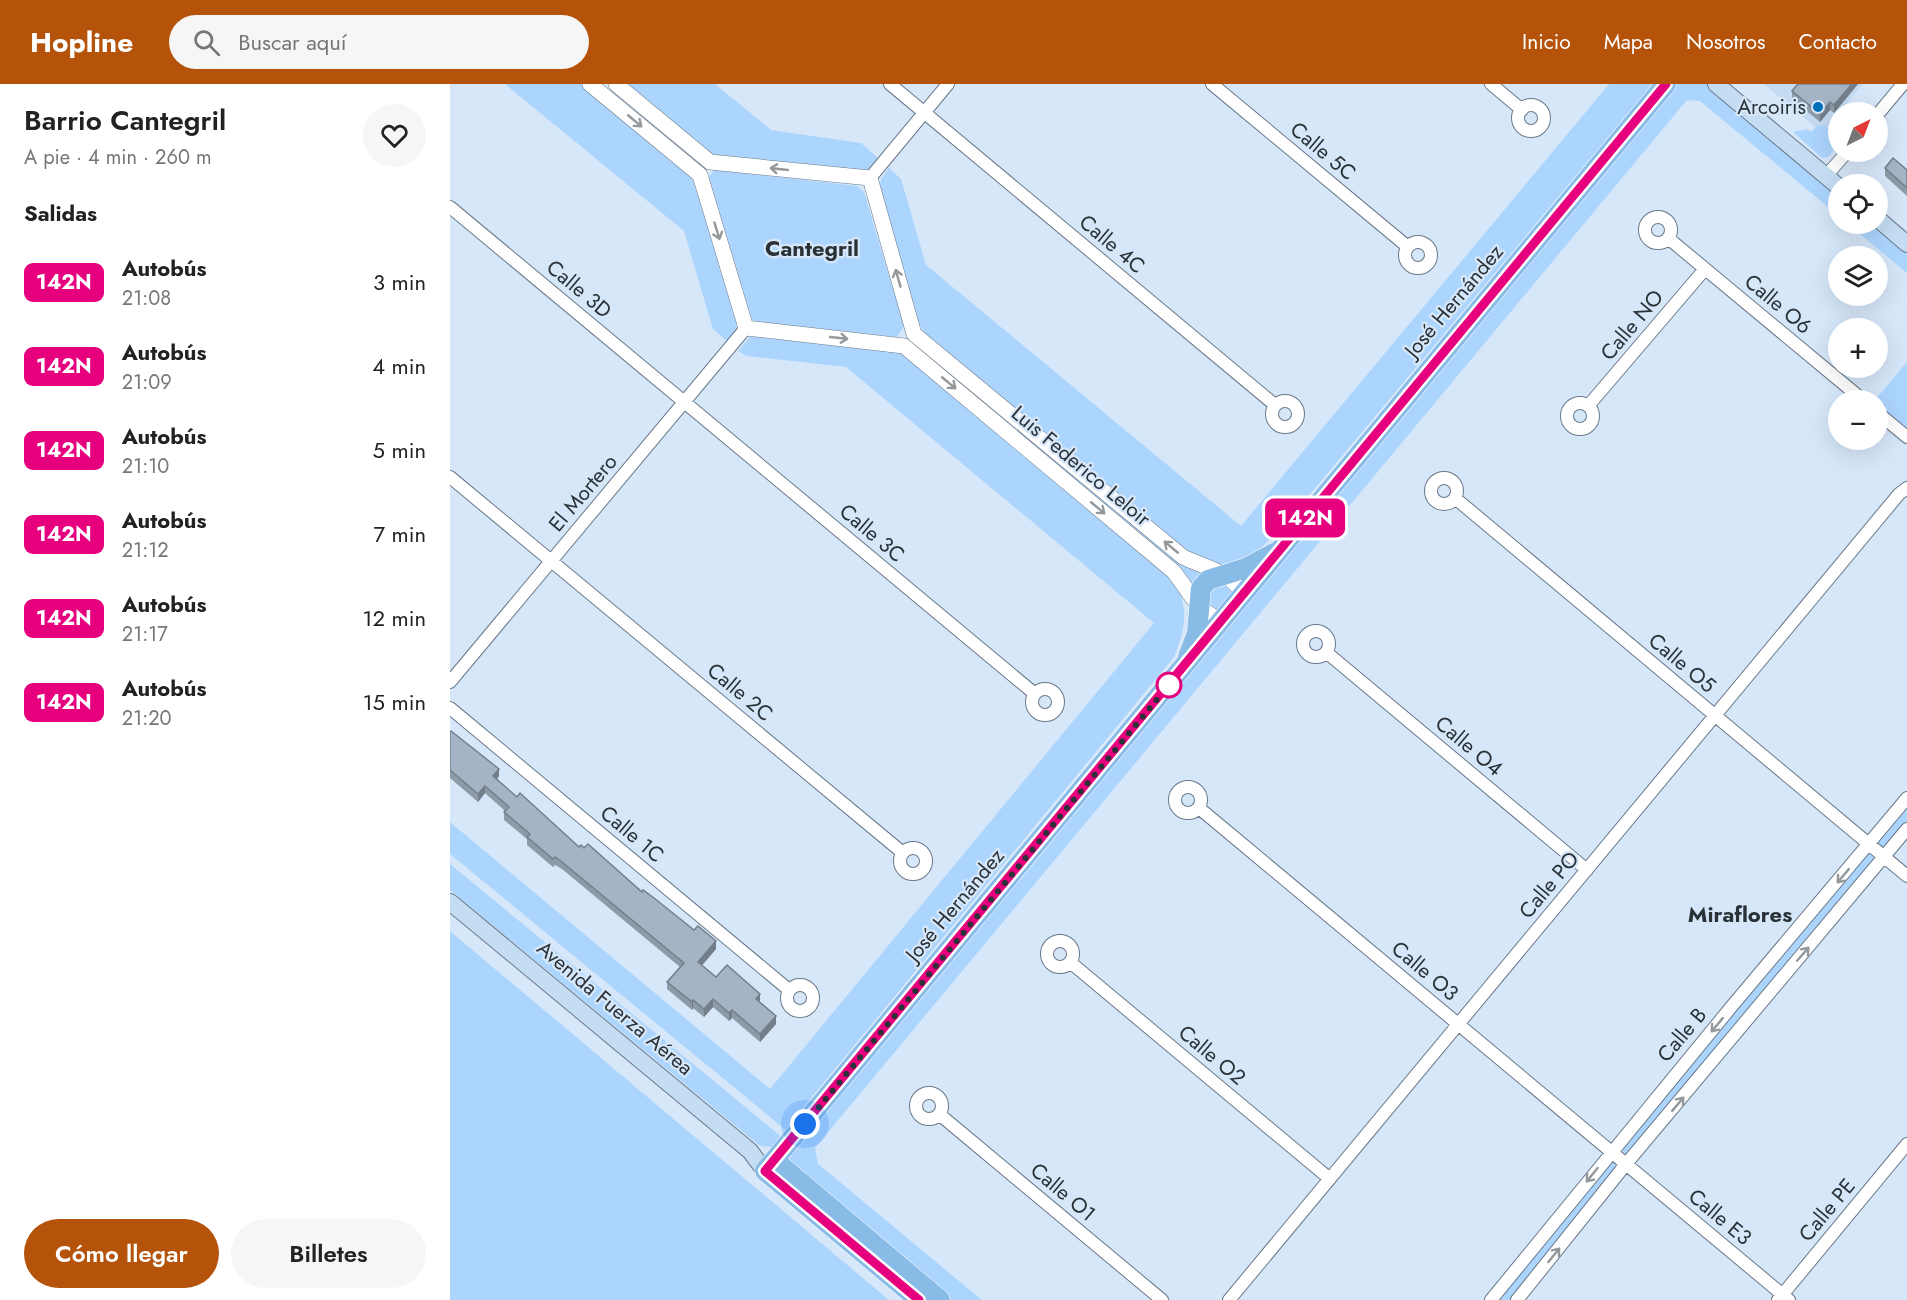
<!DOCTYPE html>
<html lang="es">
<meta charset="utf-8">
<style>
:root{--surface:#fff;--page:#f6f6f6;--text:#222;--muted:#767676;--accent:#b45309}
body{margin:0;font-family:Jost,sans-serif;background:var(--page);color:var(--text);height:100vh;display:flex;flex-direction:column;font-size:22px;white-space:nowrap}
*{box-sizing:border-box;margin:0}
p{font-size:20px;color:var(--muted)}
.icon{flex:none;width:33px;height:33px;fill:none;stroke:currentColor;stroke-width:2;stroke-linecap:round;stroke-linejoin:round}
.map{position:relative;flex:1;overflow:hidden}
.sheet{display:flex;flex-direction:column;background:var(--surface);width:450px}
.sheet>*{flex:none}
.badge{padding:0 12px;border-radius:9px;font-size:21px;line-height:39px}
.needle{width:39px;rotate:42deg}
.buttons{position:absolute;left:1378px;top:18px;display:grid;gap:12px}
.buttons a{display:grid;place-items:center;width:60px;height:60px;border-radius:50%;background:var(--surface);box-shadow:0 6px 24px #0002;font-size:30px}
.you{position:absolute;width:30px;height:30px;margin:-15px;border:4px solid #fff;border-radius:50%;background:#1a73e8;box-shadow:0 0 0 9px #1a73e833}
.map>.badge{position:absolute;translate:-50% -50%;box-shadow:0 0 0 3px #fff}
h2{padding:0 24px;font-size:22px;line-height:54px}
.round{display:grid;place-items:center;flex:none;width:63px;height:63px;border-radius:32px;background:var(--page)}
.summary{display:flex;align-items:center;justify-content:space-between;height:102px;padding:0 24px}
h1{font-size:28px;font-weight:600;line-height:45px}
.action{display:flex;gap:12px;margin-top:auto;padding:12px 24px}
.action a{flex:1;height:69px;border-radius:36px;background:var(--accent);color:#fff;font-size:24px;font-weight:600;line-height:69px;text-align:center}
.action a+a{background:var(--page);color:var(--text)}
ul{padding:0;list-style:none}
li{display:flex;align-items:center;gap:18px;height:84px;padding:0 24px}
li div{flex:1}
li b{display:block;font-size:22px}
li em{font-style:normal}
li .badge{min-width:66px;font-weight:700;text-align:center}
header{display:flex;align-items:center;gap:36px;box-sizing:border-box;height:84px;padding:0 30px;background:var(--accent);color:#fff}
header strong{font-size:28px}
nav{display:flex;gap:33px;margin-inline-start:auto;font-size:21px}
.search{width:420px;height:54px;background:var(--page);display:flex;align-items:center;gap:15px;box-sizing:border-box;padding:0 21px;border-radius:33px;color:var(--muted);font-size:22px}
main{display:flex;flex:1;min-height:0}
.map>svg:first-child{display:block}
</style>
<header>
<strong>Hopline</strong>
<div class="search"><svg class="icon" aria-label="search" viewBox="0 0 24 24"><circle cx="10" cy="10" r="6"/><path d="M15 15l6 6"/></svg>Buscar aquí</div>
<nav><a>Inicio</a><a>Mapa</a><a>Nosotros</a><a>Contacto</a></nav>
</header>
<main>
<section class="sheet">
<div class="summary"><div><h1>Barrio Cantegril</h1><p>A pie · 4 min · 260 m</p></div><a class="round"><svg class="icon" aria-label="heart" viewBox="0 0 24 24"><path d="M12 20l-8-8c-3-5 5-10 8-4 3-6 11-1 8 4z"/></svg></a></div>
<h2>Salidas</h2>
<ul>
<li><span class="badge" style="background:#e6007e;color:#fff">142N</span><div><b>Autobús</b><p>21:08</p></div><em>3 min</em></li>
<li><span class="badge" style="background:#e6007e;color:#fff">142N</span><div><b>Autobús</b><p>21:09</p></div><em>4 min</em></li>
<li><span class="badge" style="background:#e6007e;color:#fff">142N</span><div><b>Autobús</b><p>21:10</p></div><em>5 min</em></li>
<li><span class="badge" style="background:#e6007e;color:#fff">142N</span><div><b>Autobús</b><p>21:12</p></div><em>7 min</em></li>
<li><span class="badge" style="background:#e6007e;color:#fff">142N</span><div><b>Autobús</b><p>21:17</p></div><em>12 min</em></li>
<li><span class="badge" style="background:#e6007e;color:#fff">142N</span><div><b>Autobús</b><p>21:20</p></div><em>15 min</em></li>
</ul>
<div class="action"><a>Cómo llegar</a><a>Billetes</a></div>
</section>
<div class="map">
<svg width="1457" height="1216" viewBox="0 0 1457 1216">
<rect width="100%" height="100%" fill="#d6e7f9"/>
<path fill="#c4daf0" d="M1314 0H1413L1372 49Z"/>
<path fill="#acd5fe" d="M55 0H132L238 89 248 105 288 234 286 246 277 257 263 245 234 147Z
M174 0H265L321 46 411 59 429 75 413 90 263 73Z
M1159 0H1203L867 402 817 458 808 467 781 479 770 480 737 469 478 253 469 240 430 103 431 95 439 84 451 95 476 181 791 442Z
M1216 0H1266L1389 103V132L1250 17 1237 16 365 1064 368 1080 532 1216H469L315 1087 732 585 748 513 813 476Z
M1367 42H1376L1389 54V60L1378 73 1372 74 1343 48 1357 45 1361 48Z
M264 86 407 102 414 108 454 242 447 253 305 238 299 232 258 94Z
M1398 140H1428L1457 160V189Z
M309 250 446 267 458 271 726 499C739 526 735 546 724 573L348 1030 337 1047 0 770V738L320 1005 704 539 396 283 297 272 288 267 300 253Z
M467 258 754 487 742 501 464 262Z
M1457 278V353L1428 329V316H1425Z
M1457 714V745L1067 1216H1041Z
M0 780 333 1054 322 1063 310 1062 0 806Z
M0 847 439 1216H0Z"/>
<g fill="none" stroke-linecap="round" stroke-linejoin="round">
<g stroke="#6a7989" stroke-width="14">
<path id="minor" d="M440 0 825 321
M762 0 958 163
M1041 0 1072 26
M1068 34a13 13 0 1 1 26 0a13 13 0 1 1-26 0Z
M1428 30 1453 0
M1376 92 1397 68
M420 94 498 0
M0 123 585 610
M1195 146a13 13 0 1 1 26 0a13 13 0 1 1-26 0Z
M1218 154 1413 316
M955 171a13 13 0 1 1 26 0a13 13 0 1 1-26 0Z
M822 330a13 13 0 1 1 26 0a13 13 0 1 1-26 0Z
M1117 332a13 13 0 1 1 26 0a13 13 0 1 1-26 0Z
M1138 322 1255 185
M1428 329 1457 353
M0 393 453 769
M981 407a13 13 0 1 1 26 0a13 13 0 1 1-26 0Z
M1005 414 1457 792
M853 560a13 13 0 1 1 26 0a13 13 0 1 1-26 0Z
M876 568 1137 786
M0 598 296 244
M582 618a13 13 0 1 1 26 0a13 13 0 1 1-26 0Z
M0 624 339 906
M725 716a13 13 0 1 1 26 0a13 13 0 1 1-26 0Z
M749 724 1339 1216
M450 777a13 13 0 1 1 26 0a13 13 0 1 1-26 0Z
M597 870a13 13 0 1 1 26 0a13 13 0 1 1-26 0Z
M620 878 880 1095
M337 914a13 13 0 1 1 26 0a13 13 0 1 1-26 0Z
M466 1022a13 13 0 1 1 26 0a13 13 0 1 1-26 0Z
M489 1030 712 1216
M779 1216 1449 410 1457 404
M1041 1216 1282 922 1457 714
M1067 1216 1176 1080 1457 745
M1328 1216 1457 1060"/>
</g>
<g stroke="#6a7989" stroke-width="16">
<path id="tertiary" d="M140 0 250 91 296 244 454 262 723 487C738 504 750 536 776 534
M166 0 260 78 420 94 464 250 733 473C755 484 785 488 793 513"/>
</g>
<g stroke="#6a7989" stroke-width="18">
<path id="secondary" d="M1266 0 1389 103
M1428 135 1457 160
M0 818 300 1067 315 1087"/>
</g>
<g stroke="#fff" stroke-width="21">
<path id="primary" d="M738 573 747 549 751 504 758 496 796 484 824 469
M324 1076 490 1216
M469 1216 315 1087 1216 0"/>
</g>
<use href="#minor" stroke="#fff" stroke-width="12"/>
<use href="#tertiary" stroke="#fff" stroke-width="15"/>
<use href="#secondary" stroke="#c4ddf3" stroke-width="16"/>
<use href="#primary" stroke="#88bbe6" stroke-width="20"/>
</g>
<path fill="#8d9ba9" d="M1348 0H1408L1384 29 1380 26 1370 38 1342 15V7Z
M1435 84 1457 86V112L1435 92Z
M0 648 49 692 47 695 67 713 129 763 192 808 266 865 252 881 266 893 310 918 326 940 310 958 282 934 279 937 263 923 254 933 243 924 242 926 217 905V898L230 883 112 785 105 781 103 783 77 761V755L54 736V728L55 727 35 709 28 718 0 694Z"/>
<path fill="#737e8a" d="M1402 0H1408L1384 29V21Z
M1380 18V26L1370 38V30Z
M49 685V692L43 700V692Z
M35 702V709L28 718V710Z
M266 857V865L248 886V878Z
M310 910V918L306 915Z
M263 915V923L254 933V925Z
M243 916V924L242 926V918Z
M282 926V934L279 937V929Z
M326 932V940L310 958V950Z"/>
<path fill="#a4b4c5" stroke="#737e8a" stroke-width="1.5" d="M1348 0H1402L1384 21 1380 18 1370 30 1342 7Z
M1443 74 1457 86V104L1435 84Z
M1 647 49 685 43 692 67 713 70 709 129 763 131 761 134 764 138 760 192 808 193 806 204 814 244 846 248 842 266 857 248 878 266 893 277 881 310 910 306 915 326 932 310 950 282 926 279 929 263 915 254 925 243 916 242 918 217 898 234 879 112 778 105 773 103 775 77 753 80 750 54 728 59 723 35 702 28 710 0 686V648Z"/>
<defs><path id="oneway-shaft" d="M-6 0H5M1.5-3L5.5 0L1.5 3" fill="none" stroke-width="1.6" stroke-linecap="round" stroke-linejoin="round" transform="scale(1.5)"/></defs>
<g stroke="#94989b">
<use href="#oneway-shaft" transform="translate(185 37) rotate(40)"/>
<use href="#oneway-shaft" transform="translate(329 85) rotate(-174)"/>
<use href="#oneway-shaft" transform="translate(267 147) rotate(73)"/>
<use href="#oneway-shaft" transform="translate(448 194) rotate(-106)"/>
<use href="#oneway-shaft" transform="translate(389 254) rotate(6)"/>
<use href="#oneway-shaft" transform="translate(499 299) rotate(40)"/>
<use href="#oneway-shaft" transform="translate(648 424) rotate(40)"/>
<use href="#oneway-shaft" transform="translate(721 463) rotate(-140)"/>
<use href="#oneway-shaft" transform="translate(1393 792) rotate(130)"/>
<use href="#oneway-shaft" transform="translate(1353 870) rotate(-49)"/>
<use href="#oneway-shaft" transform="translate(1267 941) rotate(130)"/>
<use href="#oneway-shaft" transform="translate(1228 1020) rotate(-50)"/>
<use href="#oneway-shaft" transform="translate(1142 1091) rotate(129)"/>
<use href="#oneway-shaft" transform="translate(1104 1171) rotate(-51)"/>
</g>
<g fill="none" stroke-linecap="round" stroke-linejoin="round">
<g stroke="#fff" stroke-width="14">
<path id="line" d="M469 1216 315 1087 1216 0"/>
</g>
<use href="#line" stroke="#e6007e" stroke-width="9"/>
<path stroke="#2a3137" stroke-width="6" stroke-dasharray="0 10.8" d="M355 1040 719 601"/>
</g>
<circle fill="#006eb9" stroke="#d6e7f9" stroke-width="2" cx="1368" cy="23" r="6"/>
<circle fill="#fff" stroke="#e6007e" stroke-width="3" cx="719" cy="601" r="12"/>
<g text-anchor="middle" stroke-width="4.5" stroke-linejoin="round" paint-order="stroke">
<g font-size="21" fill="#2a3137" stroke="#d6e7f9" text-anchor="end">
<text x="1356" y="30">Arcoiris</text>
</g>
<g font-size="21" fill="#2a3137" stroke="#d6e7f9">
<text transform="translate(873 67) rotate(40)" y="7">Calle 5C</text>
<text transform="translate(662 160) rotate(40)" y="7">Calle 4C</text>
<text transform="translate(129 205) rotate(40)" y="7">Calle 3D</text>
<text transform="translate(1004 217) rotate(-50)" y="7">José Hernández</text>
<text transform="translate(1328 220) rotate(40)" y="7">Calle O6</text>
<text transform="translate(1182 241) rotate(-50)" y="7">Calle NO</text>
<text transform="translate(631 382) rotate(40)" y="7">Luis Federico Leloir</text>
<text transform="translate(133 409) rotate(-50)" y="7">El Mortero</text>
<text transform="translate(422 449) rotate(40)" y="7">Calle 3C</text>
<text transform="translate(1232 579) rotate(40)" y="7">Calle O5</text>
<text transform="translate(290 608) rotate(40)" y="7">Calle 2C</text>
<text transform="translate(1019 662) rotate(40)" y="7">Calle O4</text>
<text transform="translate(182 750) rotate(40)" y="7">Calle 1C</text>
<text transform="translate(1099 801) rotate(-50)" y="7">Calle PO</text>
<text transform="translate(505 821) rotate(-50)" y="7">José Hernández</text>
<text transform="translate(975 887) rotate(40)" y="7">Calle O3</text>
<text transform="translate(165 924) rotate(40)" y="7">Avenida Fuerza Aérea</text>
<text transform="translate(1232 951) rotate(-50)" y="7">Calle B</text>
<text transform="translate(762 971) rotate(40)" y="7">Calle O2</text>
<text transform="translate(613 1108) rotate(40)" y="7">Calle O1</text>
<text transform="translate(1377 1126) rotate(-50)" y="7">Calle PE</text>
<text transform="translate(1270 1133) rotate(40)" y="7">Calle E3</text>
</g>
<g font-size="22" font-weight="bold" fill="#2a3137" stroke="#d6e7f9">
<text x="362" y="172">Cantegril</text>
<text x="1290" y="838">Miraflores</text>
</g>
</g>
</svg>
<div class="buttons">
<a><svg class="needle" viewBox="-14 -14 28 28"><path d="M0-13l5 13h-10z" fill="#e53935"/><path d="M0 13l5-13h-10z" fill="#767676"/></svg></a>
<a><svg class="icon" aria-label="locate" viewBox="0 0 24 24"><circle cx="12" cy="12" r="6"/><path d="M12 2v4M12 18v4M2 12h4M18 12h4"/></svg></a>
<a><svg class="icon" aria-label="layers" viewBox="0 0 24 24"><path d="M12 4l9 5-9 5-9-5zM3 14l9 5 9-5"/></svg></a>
<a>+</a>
<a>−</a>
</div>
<div class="you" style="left:355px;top:1040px"></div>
<b class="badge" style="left:855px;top:434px;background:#e6007e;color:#fff">142N</b>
</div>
</main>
